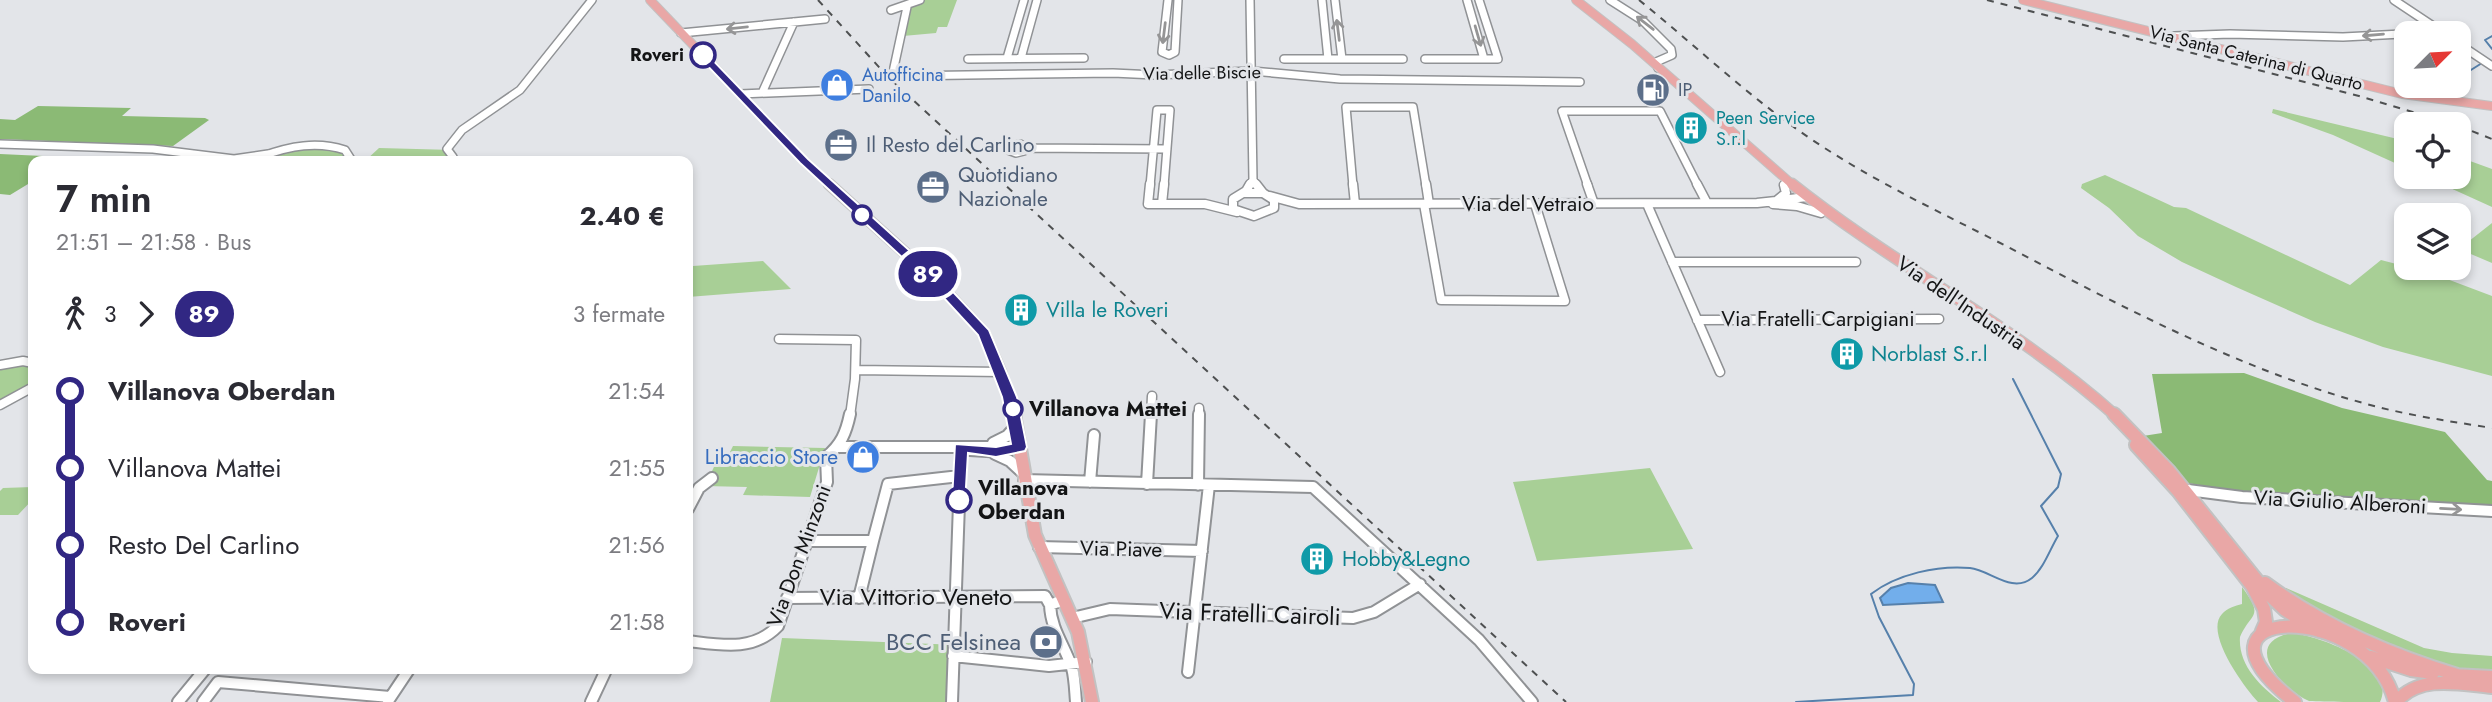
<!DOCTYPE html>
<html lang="it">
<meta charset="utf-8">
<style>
:root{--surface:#fff;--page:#f2f2f3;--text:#2b2b33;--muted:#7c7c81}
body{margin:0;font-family:Jost,sans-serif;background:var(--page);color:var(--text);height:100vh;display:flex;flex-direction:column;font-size:26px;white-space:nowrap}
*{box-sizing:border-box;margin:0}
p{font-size:23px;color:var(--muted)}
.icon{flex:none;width:38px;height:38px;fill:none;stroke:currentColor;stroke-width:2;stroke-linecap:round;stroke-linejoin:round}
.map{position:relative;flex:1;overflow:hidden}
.side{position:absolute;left:28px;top:156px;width:665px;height:518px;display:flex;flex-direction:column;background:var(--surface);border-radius:14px;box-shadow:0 4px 10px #0003}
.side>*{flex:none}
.badge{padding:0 14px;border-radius:23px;font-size:24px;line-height:46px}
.needle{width:46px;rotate:66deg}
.controls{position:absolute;left:2394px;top:21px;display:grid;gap:14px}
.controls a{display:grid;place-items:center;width:77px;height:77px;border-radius:14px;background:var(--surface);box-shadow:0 4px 10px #0003;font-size:35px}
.map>.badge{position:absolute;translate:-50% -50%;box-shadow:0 0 0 4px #fff}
.legs{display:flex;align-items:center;gap:10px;height:77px;padding:0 28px;font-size:23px}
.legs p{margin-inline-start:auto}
.overview{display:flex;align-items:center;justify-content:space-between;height:119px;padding:0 28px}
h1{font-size:38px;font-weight:600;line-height:52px}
ul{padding:0 28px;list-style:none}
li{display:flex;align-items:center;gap:24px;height:77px;font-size:26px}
li i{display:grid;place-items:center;width:10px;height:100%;margin:0 9px;background:currentColor}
li i::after{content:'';width:18px;height:18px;margin:-9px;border:5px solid;border-radius:50%;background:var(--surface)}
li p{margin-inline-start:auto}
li:first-child i{background:linear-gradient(#0000 50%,currentColor 0)}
li:last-child i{background:linear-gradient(currentColor 50%,#0000 0)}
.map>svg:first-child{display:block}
</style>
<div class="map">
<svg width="2492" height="702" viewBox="0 0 2492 702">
<rect width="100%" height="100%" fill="#e3e5e9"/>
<path fill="#a8cf96" d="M923 0H957L947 27H938L936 33 903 36 909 9Z
M2273 109 2406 141V168L2333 135 2272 113Z
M310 147C323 149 343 146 348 161H259Z
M379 148 454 150 456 157 454 161H365Z
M2459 157 2492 169V207L2426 177H2459Z
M2105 175 2174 207 2186 208 2350 285 2381 260 2431 273 2492 296V376L2383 347 2315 322 2236 287 2182 262 2138 236 2109 208 2081 188 2082 184Z
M2492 223V263L2459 249Z
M763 261 791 289 688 297V269L693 266Z
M21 365 33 368V382L0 402V369Z
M733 446 825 448 810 497 743 495 747 487 705 486 721 452 729 454Z
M1650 468 1693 549 1537 561 1513 482Z
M33 487V499L18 515H0V491L3 488Z
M2242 587C2265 618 2251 612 2240 637 2238 665 2260 686 2281 702H2258C2244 687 2204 633 2222 614 2227 608 2235 606 2242 604Z
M2286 588 2424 648 2452 653 2492 656V671L2460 670 2394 652 2277 589Z
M2291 633C2317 635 2398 664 2380 702 2363 702 2324 702 2309 701 2282 689 2240 643 2291 633Z
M782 638 959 645 957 702H770Z"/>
<path fill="#8bba75" d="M38 106 131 108 122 116 205 118 209 120 173 146 0 139V119L15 120Z
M0 154 108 159 33 161V181L10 195 0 194Z
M2244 373 2342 408 2445 432 2487 480 2492 481V507L2238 492 2188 483 2143 436 2162 433 2152 374Z"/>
<path fill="#72aeeb" stroke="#5680ab" stroke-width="2" d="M1908 583 1935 585 1943 602 1883 605 1880 598 1891 588Z"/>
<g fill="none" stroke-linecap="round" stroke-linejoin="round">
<path stroke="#5680ab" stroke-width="2" d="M2492 36 2485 40 2492 49
M2455 96 2462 86 2463 75 2482 63
M1796 702 1913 695 1914 684 1879 617 1871 594C1897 574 1938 565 1970 568 1990 570 2012 594 2032 578 2044 568 2050 549 2058 536L2041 506 2058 487 2061 474 2013 379"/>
<g stroke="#909295" stroke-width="10">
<path id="minor-far2" d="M1168 0 1162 52 1169 55 1175 52 1178 0
M1250 0 1253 180 1257 186
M1322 0 1328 59
M1335 0 1342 59
M1467 0 1484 59H1498L1479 0
M1610 0 1643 21 1671 49 1672 55 1656 62 1658 68
M2394 0 2442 32
M907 7 893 72 899 76 1113 73 1155 75 1252 71 1340 79 1580 82
M891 10 920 0
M681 33 825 19
M2174 36 2230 34 2343 37 2441 32
M2459 44 2492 66
M1007 58 1024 0
M1021 58 1037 0
M968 59 1084 58
M1284 59H1403
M1425 59H1484
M762 93 794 22
M740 94 869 89
M0 144 153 149 234 159 268 154
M1020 144 1026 147 1024 151 1016 153 1008 150 1011 145Z
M1026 148 1167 149
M263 156C290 146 317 141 345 150L352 161
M452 161 453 157 447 149 462 130 520 90 592 0
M1150 186 1157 110H1170L1164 186
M1249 186 1253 180
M1353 186 1346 107H1413L1426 186
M1588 186 1562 111H1660L1698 186"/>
</g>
<g stroke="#909295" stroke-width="11">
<path id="minor-far1" d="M1150 184 1148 204H1162
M1256 184 1263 193
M1353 184 1355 204
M1426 184 1429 204
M1587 184 1594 204
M1697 184 1707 203
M1243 193H1263L1274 200V208L1254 216 1233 209V199L1246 191 1250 184
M1270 196 1299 204 1757 203 1776 201 1786 193 1784 185
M1781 200 1807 197
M1162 204H1205L1237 212
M1162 204 1164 184
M1424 204 1441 300 1565 301 1535 204
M1647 204 1720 372
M1773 204 1797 206 1821 213
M1672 262H1856
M1697 320 1939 319
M779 339 856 340 855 379 850 416
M0 365 23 361 33 363
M857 370 1001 372
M0 405 33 387
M1151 416 1152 396
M1199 416V408"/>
</g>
<g stroke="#909295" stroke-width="14">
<path id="minor" d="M993 443 1007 436 1016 426
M839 447H1019
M970 450 1003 452 1018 448
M995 454 1010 461 1023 473
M1024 480 1313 487 1479 640 1532 702
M1090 482 1094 435
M1147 484 1151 414
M1198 485 1199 414
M2188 490 2242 497 2492 511
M688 509 699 488 712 478
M806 541H873L888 484 960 476
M1039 547 1202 551
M787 598 1045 596 1050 605
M859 598 873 541
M1063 600 1050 605C1051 630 1065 646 1072 668 1075 679 1075 691 1076 702
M1072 618 1110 609 1353 618 1374 612 1420 584
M688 641C721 645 753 652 778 626L827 482 826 457C841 445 846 433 850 414
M953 656 1049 666 1086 662
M1188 672 1209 485
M388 701 410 668
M178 702 206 668
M203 702 218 682 390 697
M591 702 607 668
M952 702 961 447"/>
</g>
<g stroke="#c2c2c2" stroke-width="10">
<path id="major-far2" d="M650 0 804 161 831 186
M1576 0 1632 44 1794 186
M2023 0 2402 94 2492 106"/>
</g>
<g stroke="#c2c2c2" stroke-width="13">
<path id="major-far1" d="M829 184 936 281 984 333 1001 372 1014 416
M1792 184C1896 267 2017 327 2116 416"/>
</g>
<g stroke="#c2c2c2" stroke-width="16">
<path id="major" d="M1014 414 1035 535 1078 632 1092 702
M2114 414 2169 471 2268 594 2285 610 2319 631
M2136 445 2178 491 2252 586 2264 609 2266 622 2262 631
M2265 583C2323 626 2388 654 2457 675
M2371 657 2411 670 2433 673
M2453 675 2492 677
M2295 702C2170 606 2367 597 2395 702
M2396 702C2420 674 2459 684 2492 687"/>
</g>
<use href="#minor-far2" stroke="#fff" stroke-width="7"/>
<use href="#minor-far1" stroke="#fff" stroke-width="8"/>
<use href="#minor" stroke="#fff" stroke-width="10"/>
<use href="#major-far2" stroke="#e9a7a6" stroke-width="8"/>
<use href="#major-far1" stroke="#e9a7a6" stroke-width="10"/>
<use href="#major" stroke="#e9a7a6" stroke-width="12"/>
<path stroke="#4e5051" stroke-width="2" stroke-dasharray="7 7" stroke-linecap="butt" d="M818 0 888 77 1566 702
M1639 0C1696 46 1750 98 1811 139 1873 181 1940 212 2006 246 2121 306 2237 368 2363 403 2405 415 2448 421 2492 428
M1987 0 2359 96 2453 124
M2459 126 2492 139"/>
</g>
<defs><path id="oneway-shaft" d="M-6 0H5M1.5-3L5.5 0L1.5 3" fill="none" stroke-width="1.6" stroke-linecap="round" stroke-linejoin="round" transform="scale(1.75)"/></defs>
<g stroke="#959596">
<use href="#oneway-shaft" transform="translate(1645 23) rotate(-142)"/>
<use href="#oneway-shaft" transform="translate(737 28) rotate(174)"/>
<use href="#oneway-shaft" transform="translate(1338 30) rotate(-97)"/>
<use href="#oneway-shaft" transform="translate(1164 33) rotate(97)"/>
<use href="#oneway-shaft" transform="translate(2373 35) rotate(175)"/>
<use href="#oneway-shaft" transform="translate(1478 36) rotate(74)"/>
<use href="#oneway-shaft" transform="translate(2451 509) rotate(3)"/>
</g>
<path fill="#312783" stroke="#fff" stroke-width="2" d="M699 53H706L808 159 940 278 989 330 1017 397 1027 447 1025 451 996 457 968 453 965 504 959 505 952 500 955 444 996 447 1011 444 1002 397 978 335 931 284 800 163 699 57Z"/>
<defs>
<g id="shop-disc" transform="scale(1.75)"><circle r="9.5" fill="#3f7fe0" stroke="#e3e5e9"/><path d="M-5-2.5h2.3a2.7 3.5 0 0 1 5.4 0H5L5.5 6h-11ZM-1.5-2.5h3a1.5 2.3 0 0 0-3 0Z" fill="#fff"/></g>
<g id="fuel-disc" transform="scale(1.75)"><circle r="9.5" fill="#5c6f8a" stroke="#e3e5e9"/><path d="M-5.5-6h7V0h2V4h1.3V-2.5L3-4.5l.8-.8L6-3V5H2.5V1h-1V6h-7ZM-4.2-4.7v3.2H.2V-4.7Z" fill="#fff"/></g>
<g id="building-disc" transform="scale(1.75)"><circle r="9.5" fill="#0f9aa8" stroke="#e3e5e9"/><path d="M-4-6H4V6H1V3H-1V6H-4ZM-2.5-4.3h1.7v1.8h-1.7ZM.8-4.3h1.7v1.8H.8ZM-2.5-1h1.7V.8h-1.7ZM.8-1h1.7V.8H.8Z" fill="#fff"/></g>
<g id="office-disc" transform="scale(1.75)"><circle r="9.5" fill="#5c6f8a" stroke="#e3e5e9"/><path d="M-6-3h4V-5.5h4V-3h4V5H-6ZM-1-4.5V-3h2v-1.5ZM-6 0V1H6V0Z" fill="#fff"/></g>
<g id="bank-disc" transform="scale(1.75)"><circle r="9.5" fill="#5c6f8a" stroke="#e3e5e9"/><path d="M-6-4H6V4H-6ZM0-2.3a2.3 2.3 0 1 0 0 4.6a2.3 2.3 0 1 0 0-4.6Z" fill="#fff"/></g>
</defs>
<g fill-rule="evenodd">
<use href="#shop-disc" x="837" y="85"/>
<use href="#fuel-disc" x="1653" y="90"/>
<use href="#building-disc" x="1691" y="128"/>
<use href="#office-disc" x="841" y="145"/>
<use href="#office-disc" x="933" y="187"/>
<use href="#building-disc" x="1021" y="310"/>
<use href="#building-disc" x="1847" y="354"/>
<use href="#shop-disc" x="863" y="457"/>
<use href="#building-disc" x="1317" y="559"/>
<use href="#bank-disc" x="1046" y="642"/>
</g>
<g fill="#fff" stroke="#312783" stroke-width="3.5">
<circle cx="703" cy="55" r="12"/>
<circle cx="862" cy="215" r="9"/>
<circle cx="1013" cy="409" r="9"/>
<circle cx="959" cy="500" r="12"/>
</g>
<g text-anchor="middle" stroke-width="6" stroke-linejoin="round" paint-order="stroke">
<g font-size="18" font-weight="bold" fill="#131415" stroke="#e3e5e9" text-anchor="end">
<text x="684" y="61">Roveri</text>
</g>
<g font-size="18" fill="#131415" stroke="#e3e5e9">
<text transform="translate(2256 58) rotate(14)" y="6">Via Santa Caterina di Quarto</text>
<text transform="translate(1202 73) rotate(-1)" y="6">Via delle Biscie</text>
</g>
<g font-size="18" fill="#366cbe" stroke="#e3e5e9" text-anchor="start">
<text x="862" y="81">Autofficina<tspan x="862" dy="21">Danilo</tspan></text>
</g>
<g font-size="18" fill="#4e5e75" stroke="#e3e5e9" text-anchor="start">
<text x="1678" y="96">IP</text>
</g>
<g font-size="18" fill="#0d838f" stroke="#e3e5e9" text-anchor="start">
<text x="1716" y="124">Peen Service<tspan x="1716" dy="21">S.r.l</tspan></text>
</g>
<g font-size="21" fill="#4e5e75" stroke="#e3e5e9" text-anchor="start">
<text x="866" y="152">Il Resto del Carlino</text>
<text x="958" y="182">Quotidiano<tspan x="958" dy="24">Nazionale</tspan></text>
</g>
<g font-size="21" fill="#131415" stroke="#e3e5e9">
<text x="1528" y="211">Via del Vetraio</text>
<text transform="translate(1961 303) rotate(34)" y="7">Via dell'Industria</text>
<text x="1818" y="326">Via Fratelli Carpigiani</text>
<text transform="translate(2340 502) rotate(3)" y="7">Via Giulio Alberoni</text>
<text transform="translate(1121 549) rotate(1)" y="7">Via Piave</text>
<text transform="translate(799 556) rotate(-70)" y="7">Via Don Minzoni</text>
</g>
<g font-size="21" fill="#0d838f" stroke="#e3e5e9" text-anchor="start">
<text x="1046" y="317">Villa le Roveri</text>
<text x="1871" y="361">Norblast S.r.l</text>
<text x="1342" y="566">Hobby&amp;Legno</text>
</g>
<g font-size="21" font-weight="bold" fill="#131415" stroke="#e3e5e9" text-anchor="start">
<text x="1029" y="416">Villanova Mattei</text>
<text x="978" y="495">Villanova<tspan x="978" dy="24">Oberdan</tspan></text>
</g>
<g font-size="21" fill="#366cbe" stroke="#e3e5e9" text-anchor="end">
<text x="838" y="464">Libraccio Store</text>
</g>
<g font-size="24" fill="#131415" stroke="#e3e5e9">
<text x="916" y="605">Via Vittorio Veneto</text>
<text transform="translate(1250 614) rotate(2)" y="8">Via Fratelli Cairoli</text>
</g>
<g font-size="24" fill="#4e5e75" stroke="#e3e5e9" text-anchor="end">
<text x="1021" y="650">BCC Felsinea</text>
</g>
</g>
</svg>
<div class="controls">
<a><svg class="needle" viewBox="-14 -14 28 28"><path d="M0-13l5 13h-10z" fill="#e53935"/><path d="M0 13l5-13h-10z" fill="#7c7c81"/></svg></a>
<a><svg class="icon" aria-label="locate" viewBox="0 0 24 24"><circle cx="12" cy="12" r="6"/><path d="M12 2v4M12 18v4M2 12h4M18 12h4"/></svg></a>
<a><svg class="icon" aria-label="layers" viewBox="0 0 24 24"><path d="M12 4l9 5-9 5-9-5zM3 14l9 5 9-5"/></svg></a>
</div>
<b class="badge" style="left:928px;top:274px;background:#312783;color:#fff">89</b>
<section class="side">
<div class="overview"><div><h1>7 min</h1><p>21:51 – 21:58 · Bus</p></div><b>2.40 €</b></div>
<div class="legs"><svg class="icon" aria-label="walk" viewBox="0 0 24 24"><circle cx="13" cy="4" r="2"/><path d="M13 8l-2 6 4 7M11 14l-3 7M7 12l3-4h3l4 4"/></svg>3<svg class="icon" aria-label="forward" viewBox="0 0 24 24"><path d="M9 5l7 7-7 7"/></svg><b class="badge" style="background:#312783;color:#fff">89</b><p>3 fermate</p></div>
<ul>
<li><i style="color:#312783"></i><b>Villanova Oberdan</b><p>21:54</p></li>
<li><i style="color:#312783"></i><span>Villanova Mattei</span><p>21:55</p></li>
<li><i style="color:#312783"></i><span>Resto Del Carlino</span><p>21:56</p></li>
<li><i style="color:#312783"></i><b>Roveri</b><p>21:58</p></li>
</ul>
</section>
</div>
